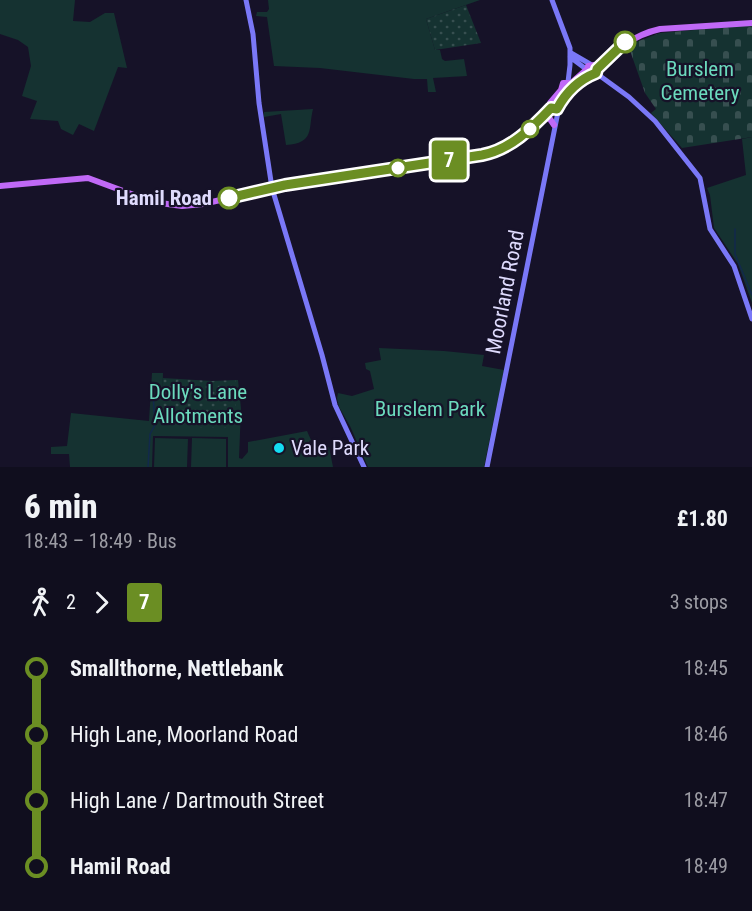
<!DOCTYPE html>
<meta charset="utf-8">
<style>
:root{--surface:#100e1e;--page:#191727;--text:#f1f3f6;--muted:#9c9ca4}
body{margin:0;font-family:"Roboto Condensed",sans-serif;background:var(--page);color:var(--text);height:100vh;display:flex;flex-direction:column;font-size:22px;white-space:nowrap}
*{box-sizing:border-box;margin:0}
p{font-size:20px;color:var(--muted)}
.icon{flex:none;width:33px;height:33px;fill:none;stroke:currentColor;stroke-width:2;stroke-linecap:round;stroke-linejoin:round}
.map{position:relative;height:467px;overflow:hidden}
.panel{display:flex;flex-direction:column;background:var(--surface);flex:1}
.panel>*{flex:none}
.badge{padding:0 12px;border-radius:4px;font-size:21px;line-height:39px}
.map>.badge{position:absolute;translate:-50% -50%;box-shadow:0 0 0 3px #fff}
.legs{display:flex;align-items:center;gap:9px;height:66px;padding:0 24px;font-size:20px}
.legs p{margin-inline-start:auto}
.summary{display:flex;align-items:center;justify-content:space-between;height:102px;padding:0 24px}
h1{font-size:33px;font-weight:800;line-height:45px}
ul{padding:0 24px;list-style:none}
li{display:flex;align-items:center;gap:21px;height:66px;font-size:22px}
li i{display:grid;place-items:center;width:9px;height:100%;margin:0 8px;background:currentColor}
li i::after{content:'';width:15px;height:15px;margin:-8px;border:4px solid;border-radius:50%;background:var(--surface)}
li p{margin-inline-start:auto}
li:first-child i{background:linear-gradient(#0000 50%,currentColor 0)}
li:last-child i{background:linear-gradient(currentColor 50%,#0000 0)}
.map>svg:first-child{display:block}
</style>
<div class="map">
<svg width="752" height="467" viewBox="0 0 752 467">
<defs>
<pattern id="cemetery-stones" width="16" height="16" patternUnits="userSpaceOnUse" patternTransform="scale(1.5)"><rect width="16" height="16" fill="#153231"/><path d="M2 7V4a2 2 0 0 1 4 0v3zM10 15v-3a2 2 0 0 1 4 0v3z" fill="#374f50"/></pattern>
<pattern id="garden-dots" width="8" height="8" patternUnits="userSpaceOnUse" patternTransform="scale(1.5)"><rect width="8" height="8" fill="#153231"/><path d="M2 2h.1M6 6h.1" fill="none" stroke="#374f50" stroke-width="1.8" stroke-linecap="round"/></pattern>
</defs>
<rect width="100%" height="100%" fill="#161228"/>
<path fill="url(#cemetery-stones)" d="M752 25V137L682 148 651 113 656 109 645 93 628 45 660 33Z"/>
<path fill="#153231" d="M0 0H75L73 21 90 22 105 13H114L127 68 118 67 94 131 79 124 73 135 61 129 58 121 30 119 37 101 22 96 31 66 28 47 18 40 0 34Z
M268 0H480L426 19 435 50H440L442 59 445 61 464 59 467 76 433 78 436 92H428L427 79H414L320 68 274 66 267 17 256 16 257 12H267L269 9Z
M313 109C308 129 315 143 286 145L281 114 264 117V112Z
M752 137V303L738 264 714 228 710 195 707 188 746 175 742 139Z
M379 348 444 351 484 355 482 366 504 370 484 467H368L350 426 339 407 337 398 338 393 352 396 374 389 370 371 366 369 365 363 381 360Z
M152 373H163L162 423 236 428V380H238L241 408 239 458 242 459 248 452V442L307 431 311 440 309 441 311 451 329 447 333 467H228V437L153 436 152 467H70L69 454H51V447L67 446 71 413 149 421Z
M155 438 188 439 187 467H154Z
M192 438 226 439V467H191Z"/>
<path fill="url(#garden-dots)" d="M466 5 481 43 435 50 426 19Z
M163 378 212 381 236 380V428H196L161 423Z"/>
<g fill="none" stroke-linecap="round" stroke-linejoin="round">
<path stroke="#12294c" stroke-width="1.5" d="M735 229V254L752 295
M148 467 150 434 155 425 153 393"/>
<path stroke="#7a78f7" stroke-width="5" d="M246 0 253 34 259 103 272 188 322 355 335 405 364 467
M552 0 570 48V65L568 82
M571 53 590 64
M570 57 586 69
M596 73 629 97 655 121 700 178 710 229 734 266 752 319
M487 467 559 107"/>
<path stroke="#c069f6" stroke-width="6" d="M591 75 587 72 588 66 594 65 597 69
M570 84 586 70
M551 108 555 110 558 108C561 95 583 78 596 73L597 69C616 50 633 35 660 29L752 23
M551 108 550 103 561 90 563 83H569L572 88
M543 117 550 119 554 125
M0 186 88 178 153 202 182 206 203 204 285 185 490 154C514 145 533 127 551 108"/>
</g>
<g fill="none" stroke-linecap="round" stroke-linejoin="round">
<g stroke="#fff" stroke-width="14">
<path id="line-1" d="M229 198 285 185 482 155C510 150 532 128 551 108L557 109C565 94 578 80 596 73L597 69 625 42"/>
</g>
<use href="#line-1" stroke="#6b8e23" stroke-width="9"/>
</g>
<g fill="#fff" stroke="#6b8e23" stroke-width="3">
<circle cx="625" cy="42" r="10"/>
<circle cx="530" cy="129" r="8"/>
<circle cx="398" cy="168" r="8"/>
<circle cx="229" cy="198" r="10"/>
</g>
<circle fill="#14dcf1" stroke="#161228" stroke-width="2" cx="279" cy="448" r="6"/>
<g text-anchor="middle" stroke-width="4.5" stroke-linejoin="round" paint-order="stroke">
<g font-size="21" fill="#6bdabd" stroke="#161228">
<text x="700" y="76">Burslem<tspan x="700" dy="24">Cemetery</tspan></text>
<text x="198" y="399">Dolly's Lane<tspan x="198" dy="24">Allotments</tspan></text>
<text x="430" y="416">Burslem Park</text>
</g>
<g font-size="21" font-weight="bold" fill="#dfdbfd" stroke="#161228" text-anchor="end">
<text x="212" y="205">Hamil Road</text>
</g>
<g font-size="21" fill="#dfdbfd" stroke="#161228">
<text transform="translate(505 292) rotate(-79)" y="7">Moorland Road</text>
</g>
<g font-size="21" fill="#dfdbfd" stroke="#161228" text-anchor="start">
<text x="291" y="455">Vale Park</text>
</g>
</g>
</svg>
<b class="badge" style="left:449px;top:160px;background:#6b8e23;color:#fff">7</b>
</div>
<section class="panel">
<div class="summary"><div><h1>6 min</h1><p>18:43 – 18:49 · Bus</p></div><b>£1.80</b></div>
<div class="legs"><svg class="icon" aria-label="walk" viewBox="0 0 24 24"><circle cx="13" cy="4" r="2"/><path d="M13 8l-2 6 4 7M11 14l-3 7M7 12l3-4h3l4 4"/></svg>2<svg class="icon" aria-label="forward" viewBox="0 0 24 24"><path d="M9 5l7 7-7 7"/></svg><b class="badge" style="background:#6b8e23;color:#fff">7</b><p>3 stops</p></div>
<ul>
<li><i style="color:#6b8e23"></i><b>Smallthorne, Nettlebank</b><p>18:45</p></li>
<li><i style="color:#6b8e23"></i><span>High Lane, Moorland Road</span><p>18:46</p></li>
<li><i style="color:#6b8e23"></i><span>High Lane / Dartmouth Street</span><p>18:47</p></li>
<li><i style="color:#6b8e23"></i><b>Hamil Road</b><p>18:49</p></li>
</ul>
</section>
